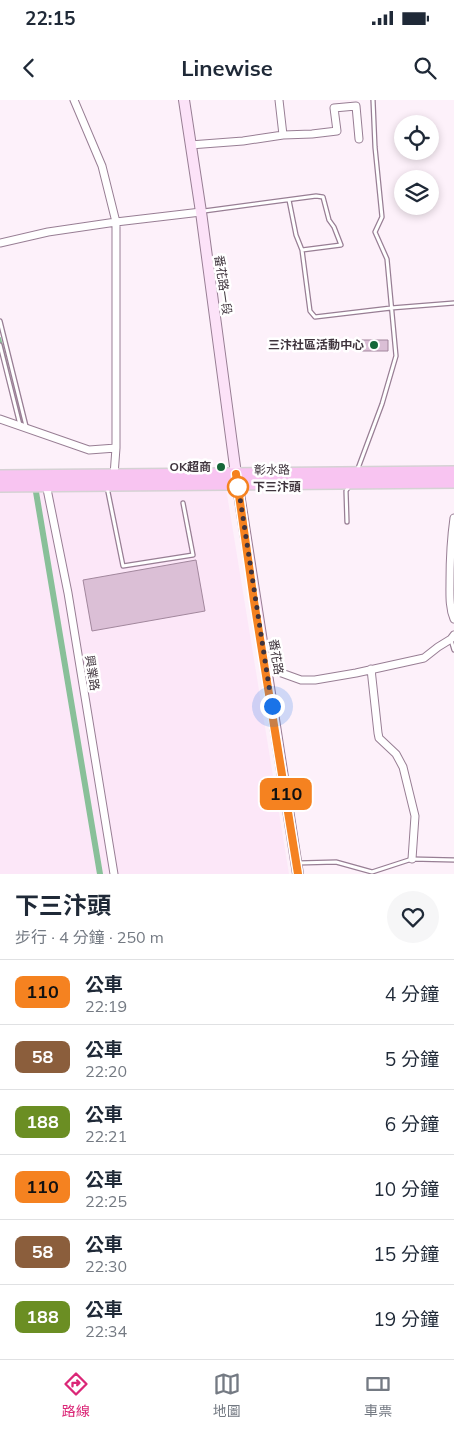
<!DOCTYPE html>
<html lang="zh-TW">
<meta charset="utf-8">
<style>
:root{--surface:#fff;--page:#f6f6f7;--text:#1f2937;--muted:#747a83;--line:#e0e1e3;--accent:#db2777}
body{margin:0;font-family:Mulish,"Noto Sans TC",sans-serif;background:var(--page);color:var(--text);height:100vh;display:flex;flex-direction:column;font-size:19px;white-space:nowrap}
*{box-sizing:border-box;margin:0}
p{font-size:16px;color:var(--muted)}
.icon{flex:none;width:28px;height:28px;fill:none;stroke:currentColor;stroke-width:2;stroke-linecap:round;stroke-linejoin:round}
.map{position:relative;height:774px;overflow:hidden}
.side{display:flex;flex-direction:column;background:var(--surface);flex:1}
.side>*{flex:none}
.badge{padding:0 10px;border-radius:8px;font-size:18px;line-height:32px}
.buttons{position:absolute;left:394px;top:15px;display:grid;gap:10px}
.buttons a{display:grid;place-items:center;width:45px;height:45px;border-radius:50%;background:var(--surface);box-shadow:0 2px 8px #0003;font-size:25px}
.you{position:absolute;width:25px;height:25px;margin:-12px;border:4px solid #fff;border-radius:50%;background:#1a73e8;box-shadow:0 0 0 8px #1a73e833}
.map>.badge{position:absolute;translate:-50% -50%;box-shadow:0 0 0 2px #fff}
.round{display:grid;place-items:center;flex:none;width:52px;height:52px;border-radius:26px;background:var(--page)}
.summary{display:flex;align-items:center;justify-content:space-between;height:85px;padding:0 15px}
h1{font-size:24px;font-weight:700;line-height:38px}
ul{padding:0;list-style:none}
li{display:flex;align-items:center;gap:15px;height:65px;padding:0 15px;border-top:1px solid var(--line)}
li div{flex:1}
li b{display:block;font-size:19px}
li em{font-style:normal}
li .badge{min-width:55px;font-weight:700;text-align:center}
.status{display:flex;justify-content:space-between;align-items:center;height:35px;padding:0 25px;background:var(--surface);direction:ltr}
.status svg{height:14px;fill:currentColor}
header{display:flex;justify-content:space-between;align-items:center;height:65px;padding:0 15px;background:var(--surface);font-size:22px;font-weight:700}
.tab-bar{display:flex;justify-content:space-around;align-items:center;height:70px;border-top:1px solid var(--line);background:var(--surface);font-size:14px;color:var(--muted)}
.tab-bar a{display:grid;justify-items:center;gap:2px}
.tab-bar .active{color:var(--accent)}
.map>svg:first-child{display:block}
</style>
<div class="status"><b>22:15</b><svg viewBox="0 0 49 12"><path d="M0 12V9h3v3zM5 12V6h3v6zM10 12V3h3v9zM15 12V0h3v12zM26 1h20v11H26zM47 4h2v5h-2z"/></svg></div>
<header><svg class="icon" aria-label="back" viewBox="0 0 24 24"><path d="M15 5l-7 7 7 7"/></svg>Linewise<svg class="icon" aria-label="search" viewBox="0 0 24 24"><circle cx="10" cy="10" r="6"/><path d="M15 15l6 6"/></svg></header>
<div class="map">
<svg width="454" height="774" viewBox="0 0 454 774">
<rect width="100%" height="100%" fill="#fdf1fa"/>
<path fill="#fce7f8" d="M226 388 289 774H0V389Z"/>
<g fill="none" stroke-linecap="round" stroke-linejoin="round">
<path stroke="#89c099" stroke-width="2" d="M0 238 8 270"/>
<path stroke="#89c099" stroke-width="6" d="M36 392 100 774"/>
</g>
<path fill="#dbbfd6" stroke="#a2879d" d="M360 240H388V251H360Z
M196 460 205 511 92 531 83 480Z"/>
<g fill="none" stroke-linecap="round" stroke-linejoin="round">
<g stroke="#987e94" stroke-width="5.5">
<path id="lane" d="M289 100 296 135 302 150 310 211 315 217 391 208 454 203
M204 111 316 96 323 97 329 120 334 127 341 145 302 150
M0 221 26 326
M0 245 20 325
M357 371 382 304 396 256 387 159 375 132 382 117 375 47 373 0
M107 387 123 466 193 455 183 403
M347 422 346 391 350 385
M451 540 454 550
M298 763 336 762 372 772 412 759 454 760"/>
</g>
<g stroke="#987e94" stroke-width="9">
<path id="street" d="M279 0 283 35
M190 45 243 41 283 35 312 34 337 31 334 8 356 6 359 39
M0 143 48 132 116 122 102 66 74 0
M0 319 89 350 116 348
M114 375 116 348V122L201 112
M46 384 68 493 114 774
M454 418C451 439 450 459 450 481 450 494 449 507 454 519
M265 567 301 580H315L356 573 424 558 438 547 451 539 454 535
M371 569 378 633 379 638 396 654 403 667 415 716 412 759"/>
</g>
<g stroke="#987e94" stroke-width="12">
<path id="secondary" d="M184 0 201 112 236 374 298 774"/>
</g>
<g stroke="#d5d2d4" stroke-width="14">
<path id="primary" d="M0 376 454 372
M0 386 454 382"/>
</g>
<use href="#lane" stroke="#fff" stroke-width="3"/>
<use href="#street" stroke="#fff" stroke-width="7"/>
<use href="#secondary" stroke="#fce2f8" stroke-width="10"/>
<use href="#primary" stroke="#f8c4f1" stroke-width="11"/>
</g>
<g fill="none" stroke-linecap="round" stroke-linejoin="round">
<g stroke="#fff" stroke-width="11">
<path id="line" d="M236 374 254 501 298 774"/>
</g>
<use href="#line" stroke="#f58220" stroke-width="8"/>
<path stroke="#3f343d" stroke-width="5" stroke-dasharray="0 9" d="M238 387V385L272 606"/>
</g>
<g fill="#146738" stroke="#fff" stroke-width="2">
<circle cx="374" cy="245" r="5"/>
<circle cx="221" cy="367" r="5"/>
</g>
<circle fill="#fff" stroke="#f58220" stroke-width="2.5" cx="238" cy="387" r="10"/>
<g text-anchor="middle" stroke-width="5" stroke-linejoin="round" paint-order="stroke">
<g font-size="12" fill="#3f343d" stroke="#fff">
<text transform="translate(223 185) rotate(82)" y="4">番花路一段</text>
<text transform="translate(272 370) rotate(-1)" y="4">彰水路</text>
<text transform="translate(276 557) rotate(81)" y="4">番花路</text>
<text transform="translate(92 573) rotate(81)" y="4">興業路</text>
</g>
<g font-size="12" font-weight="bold" fill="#3f343d" stroke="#fff" text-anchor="end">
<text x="364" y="249">三汴社區活動中心</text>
<text x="211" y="371">OK超商</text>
</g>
<g font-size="12" font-weight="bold" fill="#3f343d" stroke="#fff" text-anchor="start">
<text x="253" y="391">下三汴頭</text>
</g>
</g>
</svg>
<div class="buttons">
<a><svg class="icon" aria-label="locate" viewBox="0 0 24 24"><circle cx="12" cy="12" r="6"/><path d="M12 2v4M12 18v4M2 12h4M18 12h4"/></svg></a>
<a><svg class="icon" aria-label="layers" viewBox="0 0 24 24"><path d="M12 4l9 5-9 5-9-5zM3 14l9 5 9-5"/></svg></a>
</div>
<div class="you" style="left:272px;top:606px"></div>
<b class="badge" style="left:286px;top:694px;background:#f58220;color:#111">110</b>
</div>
<section class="side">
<div class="summary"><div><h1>下三汴頭</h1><p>步行 · 4 分鐘 · 250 m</p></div><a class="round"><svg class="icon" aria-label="heart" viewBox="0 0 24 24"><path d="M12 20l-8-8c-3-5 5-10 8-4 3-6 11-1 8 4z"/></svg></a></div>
<ul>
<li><span class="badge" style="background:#f58220;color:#111">110</span><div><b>公車</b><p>22:19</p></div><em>4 分鐘</em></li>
<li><span class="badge" style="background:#8b5e3c;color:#fff">58</span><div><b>公車</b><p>22:20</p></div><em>5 分鐘</em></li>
<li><span class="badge" style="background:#6b8e23;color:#fff">188</span><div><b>公車</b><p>22:21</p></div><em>6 分鐘</em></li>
<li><span class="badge" style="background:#f58220;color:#111">110</span><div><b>公車</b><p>22:25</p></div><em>10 分鐘</em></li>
<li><span class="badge" style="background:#8b5e3c;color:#fff">58</span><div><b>公車</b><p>22:30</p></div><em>15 分鐘</em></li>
<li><span class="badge" style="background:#6b8e23;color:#fff">188</span><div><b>公車</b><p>22:34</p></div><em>19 分鐘</em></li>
</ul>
</section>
<nav class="tab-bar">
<a class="active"><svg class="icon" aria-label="directions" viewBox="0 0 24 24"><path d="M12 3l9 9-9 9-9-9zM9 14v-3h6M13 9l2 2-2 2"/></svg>路線</a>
<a><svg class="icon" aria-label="map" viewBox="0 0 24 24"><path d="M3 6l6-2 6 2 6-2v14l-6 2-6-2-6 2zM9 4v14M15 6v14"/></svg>地圖</a>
<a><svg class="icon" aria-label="tickets" viewBox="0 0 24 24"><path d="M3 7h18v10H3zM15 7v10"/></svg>車票</a>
</nav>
